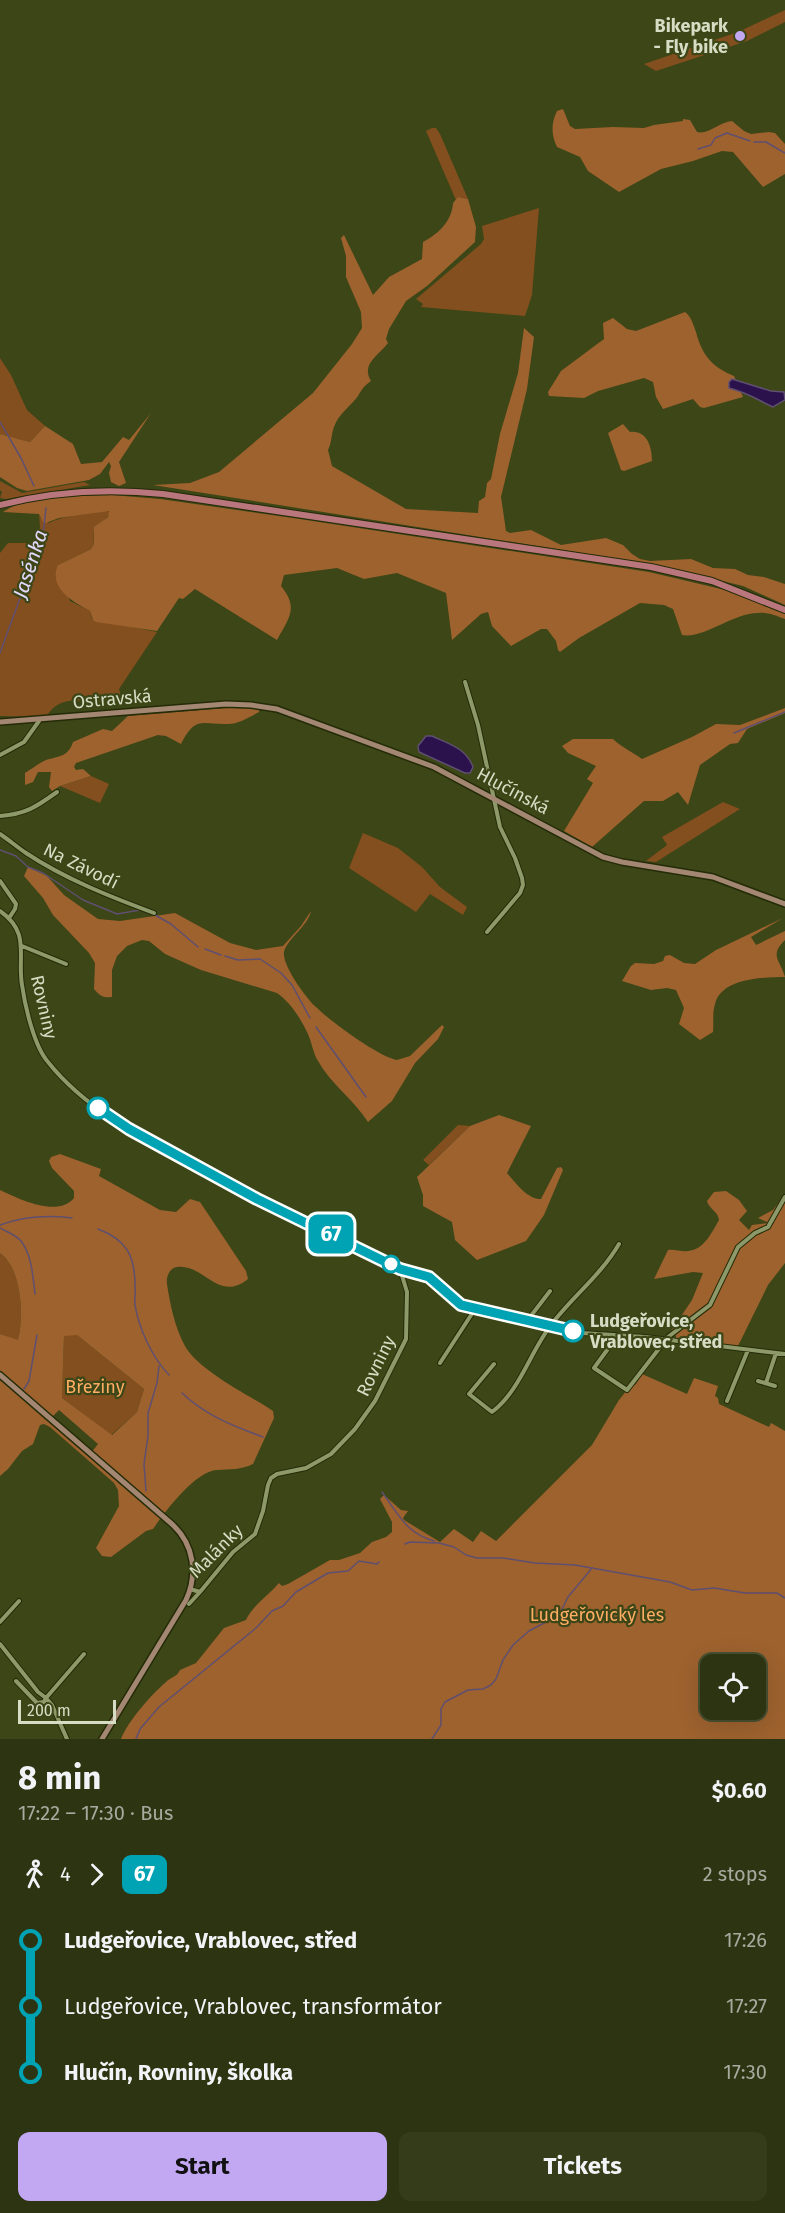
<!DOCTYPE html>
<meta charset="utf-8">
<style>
:root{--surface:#2d3411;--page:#353c1a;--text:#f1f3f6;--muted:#a7aa9f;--line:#484f31;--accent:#c2a8f3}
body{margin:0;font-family:"Fira Sans",sans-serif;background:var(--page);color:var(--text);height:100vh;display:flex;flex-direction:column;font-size:22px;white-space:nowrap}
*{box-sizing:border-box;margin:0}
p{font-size:20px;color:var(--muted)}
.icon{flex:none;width:33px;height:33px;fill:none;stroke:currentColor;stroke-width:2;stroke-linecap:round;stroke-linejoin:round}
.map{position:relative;height:1739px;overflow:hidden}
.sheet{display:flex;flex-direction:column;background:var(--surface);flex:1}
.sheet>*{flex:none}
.badge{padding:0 12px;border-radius:9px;font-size:21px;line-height:39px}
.controls{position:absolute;left:700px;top:1654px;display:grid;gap:12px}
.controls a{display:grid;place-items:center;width:66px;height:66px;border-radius:12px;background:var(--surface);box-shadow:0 6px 24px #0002,0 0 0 2px var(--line);font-size:30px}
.scale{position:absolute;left:18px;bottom:15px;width:98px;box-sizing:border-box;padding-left:6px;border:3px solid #d6ddc4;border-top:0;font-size:16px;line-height:21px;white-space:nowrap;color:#d6ddc4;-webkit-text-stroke:4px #3c4617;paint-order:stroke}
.map>.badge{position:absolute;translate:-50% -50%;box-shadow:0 0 0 3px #fff}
.legs{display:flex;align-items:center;gap:9px;height:66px;padding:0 18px;font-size:20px}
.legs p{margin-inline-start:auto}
.summary{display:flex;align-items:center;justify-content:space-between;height:102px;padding:0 18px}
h1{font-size:33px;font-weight:700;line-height:45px}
.primary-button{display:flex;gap:12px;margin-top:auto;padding:12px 18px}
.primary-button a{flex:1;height:69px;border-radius:12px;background:var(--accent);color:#111;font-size:24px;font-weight:700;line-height:69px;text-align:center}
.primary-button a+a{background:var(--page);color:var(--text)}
ul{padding:0 18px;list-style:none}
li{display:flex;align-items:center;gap:21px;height:66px;font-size:22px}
li i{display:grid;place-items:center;width:9px;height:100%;margin:0 8px;background:currentColor}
li i::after{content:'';width:15px;height:15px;margin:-8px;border:4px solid;border-radius:50%;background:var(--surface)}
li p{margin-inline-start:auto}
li:first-child i{background:linear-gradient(#0000 50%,currentColor 0)}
li:last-child i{background:linear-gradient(currentColor 50%,#0000 0)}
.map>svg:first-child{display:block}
</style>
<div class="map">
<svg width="785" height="1739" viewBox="0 0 785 1739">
<rect width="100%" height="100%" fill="#3c4617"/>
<path fill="#844f1e" d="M785 10V22L747 41 656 71 644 64 738 32Z
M432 128H436L440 134 468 199 458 197 456 200 426 131Z
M539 208 532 295 525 316 421 307 423 304 416 299 481 244 484 239 482 226Z
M0 358 11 375 27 410 45 426 30 442 0 434Z
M0 481 22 493 84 482 90 485 6 499 0 498 2 492 0 490Z
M102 511 107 510 110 513C101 528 92 519 94 544L91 549 58 565 70 601 90 611 92 619 157 632 119 689 121 696C101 715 66 683 46 717L0 716V553L8 543H35L40 527 39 514 41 519 49 523C65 515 85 515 102 511Z
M91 776 109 784 100 803 60 786Z
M723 802 740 809 656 862 646 861 667 845 662 837Z
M363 833 398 848 422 867 440 887 467 907 463 915 430 894 416 912 349 868Z
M458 1125 470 1126 429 1165 423 1160Z
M0 1253C22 1269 24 1316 18 1341L0 1334Z
M64 1335H77L144 1389 137 1412 111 1435 62 1398Z"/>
<path fill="#9d622e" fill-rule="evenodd" d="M563 109 570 126 575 129 613 127 644 128 654 125 683 121V119L690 120 697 132C709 135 719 122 732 121L744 131 751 134 769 132 775 133 785 144V174L763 187 733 152 722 151 693 161 661 169 619 192 588 171 580 157 557 147C551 135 551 123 557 111Z
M458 197 468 199 476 227 475 242 427 286 406 301 389 329 386 339 388 343C377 357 361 364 371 381 364 386 362 389 358 396 350 407 339 413 334 427 331 435 332 442 328 450L332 466 406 509 478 513 479 501 485 497 487 483 491 479 500 434 518 373 524 328 534 337 527 389 501 497 506 531 510 533 531 530 561 545 606 538 623 545 632 554 640 559 650 561 691 559 713 568 735 569 748 575 764 577 785 584V605L743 586 657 565 153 485 190 483 219 472 313 393 352 344 362 328 361 312 346 277V256L341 238 344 235 373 295 389 277 422 259 423 242C440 233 452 220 453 203Z
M685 312C691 316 693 324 696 332 702 355 712 367 734 376L743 397 704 408 700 407 693 399 663 409 656 397 653 382 644 378 598 391 584 398 549 396 548 392 561 371 604 339 603 323 613 318 627 329 636 331Z
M151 413 119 462 126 483 119 486 111 482 109 473 111 466 109 462 100 474 89 480 27 491 17 488 0 477V434L30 442 45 426 73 444 81 464 102 462 123 437 129 440Z
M623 424 630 432C647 430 652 447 652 461L624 471 621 470 608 433Z
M112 495 160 499 293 518 649 572 738 593 785 613V619C776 616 768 612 758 613 733 613 704 639 682 635L673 609 664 605 640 603 579 638 560 652 558 650 556 641 547 629H541L511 646 492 626 488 612 481 614 452 640 446 593 397 573 364 579 337 568 284 575 281 586C299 608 289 618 277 640L195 589 183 599 179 598 157 631 96 622 93 620 90 611C73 602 48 588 58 565L91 549 94 544V527L108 517 109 511 59 518 46 523 43 522 39 514 3 512C25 496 85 496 112 495Z
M240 707 259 709V712C250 717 238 724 228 724 202 725 196 715 181 744L166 736 158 735 76 763 74 767 76 770 83 769 91 776 60 786 52 791 49 787 51 772H38L33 782 25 785V773C32 769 39 763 46 760 59 756 68 757 73 742L103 729 112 731 128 716Z
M785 708V713L747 729 738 743 730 744 700 765 688 805 678 792 663 801H644L592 847 564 831 593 783 587 779 596 766 568 753 562 746 573 739H613C624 749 631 751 642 759L692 737 716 724 740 725Z
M28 867 47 876 64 895 98 919 120 921 175 913 230 943 256 950 283 946 301 926 311 911C308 926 287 939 284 952 282 965 306 998 316 1007 330 1021 379 1057 397 1060L410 1056 442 1025 444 1027 438 1039 415 1063 392 1101 368 1122C354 1100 330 1083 318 1061 313 1053 312 1043 308 1034 301 1019 291 1003 277 993L201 970 165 954 149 941 142 940 127 946 117 956 112 970V997C103 998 100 996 94 989L95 963 89 953 53 915 43 898 24 876Z
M783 918 751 937 756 945 785 931V940C769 956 780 959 785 977 764 977 721 978 715 1004 712 1013 714 1023 713 1032L700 1040 679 1024 684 1008 676 990 667 988 651 990 622 981 631 966 635 963 654 964 663 961 665 956 670 955 684 963 695 964 716 950Z
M499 1115 531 1126 507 1173C516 1183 527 1199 541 1199L557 1168 561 1167 563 1170 544 1215 526 1241 477 1260 455 1240 452 1222 423 1206V1195L417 1177 470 1126Z
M60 1154 101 1169 99 1176 160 1210 176 1212 190 1199 200 1202 246 1271 248 1279C218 1303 205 1264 177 1267 169 1268 166 1277 167 1284 170 1304 175 1328 185 1346 199 1371 249 1395 273 1411L274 1418 253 1464C241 1470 230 1469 217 1470 195 1471 164 1513 153 1529L146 1531 111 1557 102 1556 96 1548 119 1506 118 1490 114 1483 97 1468 50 1427 44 1424 40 1425 33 1444 22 1451 8 1469 0 1476V1334L18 1340C24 1316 22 1269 0 1253V1190C19 1199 58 1218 74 1198V1191L52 1168 49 1161 51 1157ZM77 1335 144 1389 137 1412 112 1435 62 1398 64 1336ZM59 1410 98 1444 91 1453 51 1418Z
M726 1191 739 1200 747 1211 739 1220 749 1230 752 1225 769 1223 758 1218 773 1210 785 1194V1263L768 1285 738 1346 677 1339 674 1332 667 1337 692 1300 703 1273 693 1272 654 1279 668 1250C675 1249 682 1252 688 1251 704 1250 712 1232 719 1220 718 1211 709 1209 707 1201L714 1192Z
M642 1374 687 1394 694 1378 718 1386 715 1396 718 1398 719 1404 769 1427 771 1423 785 1431V1739H121C128 1721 151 1695 166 1682 171 1677 177 1677 180 1670L196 1663 224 1628 246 1620C252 1606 269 1595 279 1583L282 1586 288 1584 330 1560H339L360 1553 372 1542 386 1537 392 1532V1522L380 1499 384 1495 401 1510 408 1511 403 1518 404 1520 440 1542 454 1529 473 1542 481 1531 496 1541 592 1445 619 1400 627 1390 636 1384ZM711 1665H756V1710H711Z"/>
<path fill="#2c124c" stroke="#5f4f70" stroke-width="1.5" d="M732 379 771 391 784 392 785 400 773 407C758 400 746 392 729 388V382Z
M426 736H432C449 744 466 748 473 767L470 773H465L419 752 418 746Z"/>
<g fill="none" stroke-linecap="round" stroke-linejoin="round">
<path stroke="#5f4f70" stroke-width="1.5" d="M754 142H766L785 153
M698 149 711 145 715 138 727 133 750 141
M0 422 21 458 34 486
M0 653 43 535 46 508
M734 733 785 712
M0 850 16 856 28 867 43 873 83 900 117 914 140 910 155 915 171 924 198 947
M205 949 221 955
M225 956 238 960 260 959 281 973 292 985 310 1018
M316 1027 366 1097
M0 1225C22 1217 48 1215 72 1218
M0 1228C7 1232 16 1235 21 1241 32 1255 33 1278 35 1294
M98 1229C127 1240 135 1256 135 1286 136 1292 134 1299 135 1305 139 1329 152 1357 169 1375
M24 1389 29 1381 37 1335
M182 1393C205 1415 233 1426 263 1437
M146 1491 144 1464 148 1436V1413L157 1383 159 1366
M382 1492C399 1515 406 1533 434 1541
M405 1544 410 1542 439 1543 454 1547 466 1555 477 1558H503L535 1563 575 1565 670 1582 692 1590 714 1588 745 1593H777L785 1598
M136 1739 140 1729 159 1707 256 1628 272 1611 283 1606 296 1592 328 1573 348 1571 359 1561 377 1564 379 1562
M432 1739 441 1725V1709L445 1702 468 1690 483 1689 491 1685 496 1679 503 1660 513 1645 529 1631 559 1615 568 1597 592 1568"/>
<g stroke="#242b07" stroke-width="6">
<path id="street" d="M465 682 478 725 500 827 515 858 522 878 523 885 520 893 487 932
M0 755 24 742 39 721
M0 816C26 814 36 807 57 792
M0 834C9 840 17 847 26 853 65 879 111 897 154 913
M0 881 16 904 15 909 9 918
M0 911C31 933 17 955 22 985 25 1006 34 1046 48 1062 89 1114 155 1144 212 1174 256 1198 302 1219 347 1241 364 1250 381 1261 399 1268 408 1272 417 1273 425 1276 439 1281 449 1300 464 1307L582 1333 645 1337 785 1354
M22 946 66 964
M527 1321 550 1291
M618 1335 594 1368 627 1390 668 1337 710 1305 738 1247 755 1233 768 1227 785 1197
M440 1363 475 1309
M494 1364 469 1394 492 1412C520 1391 530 1352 551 1325 572 1297 601 1275 619 1244
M758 1381 775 1386
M766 1383 776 1353
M727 1401 748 1350
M190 1589 200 1592 233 1552 255 1534 263 1511 268 1485 271 1478 277 1474 306 1468 331 1454 355 1429 375 1401 406 1339 407 1292 400 1269
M189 1604 200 1592
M0 1622 19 1601
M0 1644 38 1692 46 1698 44 1702 37 1703 16 1681
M67 1739 52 1705 46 1698 84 1654"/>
</g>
<g stroke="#242b07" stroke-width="8">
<path id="secondary" d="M0 722 226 704 251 705 277 709 434 767 603 857 622 862 713 877 785 904
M0 1375 173 1525C194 1545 198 1574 186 1600L102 1739"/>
</g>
<g stroke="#242b07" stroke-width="8">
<path id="primary" d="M0 505C54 491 107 488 163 494L651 567 712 581 785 610"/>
</g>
<use href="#street" stroke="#8d9969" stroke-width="4"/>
<use href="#secondary" stroke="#a38773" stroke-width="5"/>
<use href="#primary" stroke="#b9767d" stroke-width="6"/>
</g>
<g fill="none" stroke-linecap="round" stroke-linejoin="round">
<g stroke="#fff" stroke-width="14">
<path id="line-1" d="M98 1108 129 1129 257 1199 400 1269 429 1277 461 1305 573 1331"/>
</g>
<use href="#line-1" stroke="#00a3b4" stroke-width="9"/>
</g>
<circle fill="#c2a8f3" stroke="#3c4617" stroke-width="2" cx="740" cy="36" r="6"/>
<g fill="#fff" stroke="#00a3b4" stroke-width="3">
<circle cx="98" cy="1108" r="10"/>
<circle cx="391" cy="1264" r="8"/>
<circle cx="573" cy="1331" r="10"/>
</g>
<g text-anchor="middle" stroke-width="4.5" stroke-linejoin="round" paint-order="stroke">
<g font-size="18" font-weight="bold" fill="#d6ddc4" stroke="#3c4617" text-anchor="end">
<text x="728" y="32">Bikepark<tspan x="728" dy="21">- Fly bike</tspan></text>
</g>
<g font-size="18" fill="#d6ddc4" stroke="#3c4617">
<text transform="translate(112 699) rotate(-5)" y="6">Ostravská</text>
<text transform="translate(513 791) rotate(28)" y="6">Hlučínská</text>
<text transform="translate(81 866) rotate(26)" y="6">Na Závodí</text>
<text transform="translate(44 1007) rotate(77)" y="6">Rovniny</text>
<text transform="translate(376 1366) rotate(-64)" y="6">Rovniny</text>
<text transform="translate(216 1551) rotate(-45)" y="6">Malánky</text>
</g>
<g font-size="18" font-weight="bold" fill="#d6ddc4" stroke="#3c4617" text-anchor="start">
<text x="590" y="1327">Ludgeřovice,<tspan x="590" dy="21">Vrablovec, střed</tspan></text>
</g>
<g font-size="18" fill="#ffac64" stroke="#3c4617">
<text x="95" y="1393">Březiny</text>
<text x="597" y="1621">Ludgeřovický les</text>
</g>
<g font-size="20" font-style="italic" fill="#e5d9ff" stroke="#3c4617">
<text transform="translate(30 564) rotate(-72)" y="7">Jasénka</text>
</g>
</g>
</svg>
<div class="controls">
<a><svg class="icon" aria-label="locate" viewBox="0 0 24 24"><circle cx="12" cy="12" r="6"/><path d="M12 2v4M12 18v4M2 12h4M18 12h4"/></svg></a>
</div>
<div class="scale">200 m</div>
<b class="badge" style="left:331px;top:1234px;background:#00a3b4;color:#fff">67</b>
</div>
<section class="sheet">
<div class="summary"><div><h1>8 min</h1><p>17:22 – 17:30 · Bus</p></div><b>$0.60</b></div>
<div class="legs"><svg class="icon" aria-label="walk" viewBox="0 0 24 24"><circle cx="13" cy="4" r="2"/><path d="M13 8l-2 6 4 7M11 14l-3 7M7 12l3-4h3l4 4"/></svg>4<svg class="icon" aria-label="forward" viewBox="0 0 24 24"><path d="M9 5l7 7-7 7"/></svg><b class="badge" style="background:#00a3b4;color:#fff">67</b><p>2 stops</p></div>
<ul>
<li><i style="color:#00a3b4"></i><b>Ludgeřovice, Vrablovec, střed</b><p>17:26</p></li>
<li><i style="color:#00a3b4"></i><span>Ludgeřovice, Vrablovec, transformátor</span><p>17:27</p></li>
<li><i style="color:#00a3b4"></i><b>Hlučín, Rovniny, školka</b><p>17:30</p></li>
</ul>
<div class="primary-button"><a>Start</a><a>Tickets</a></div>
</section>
